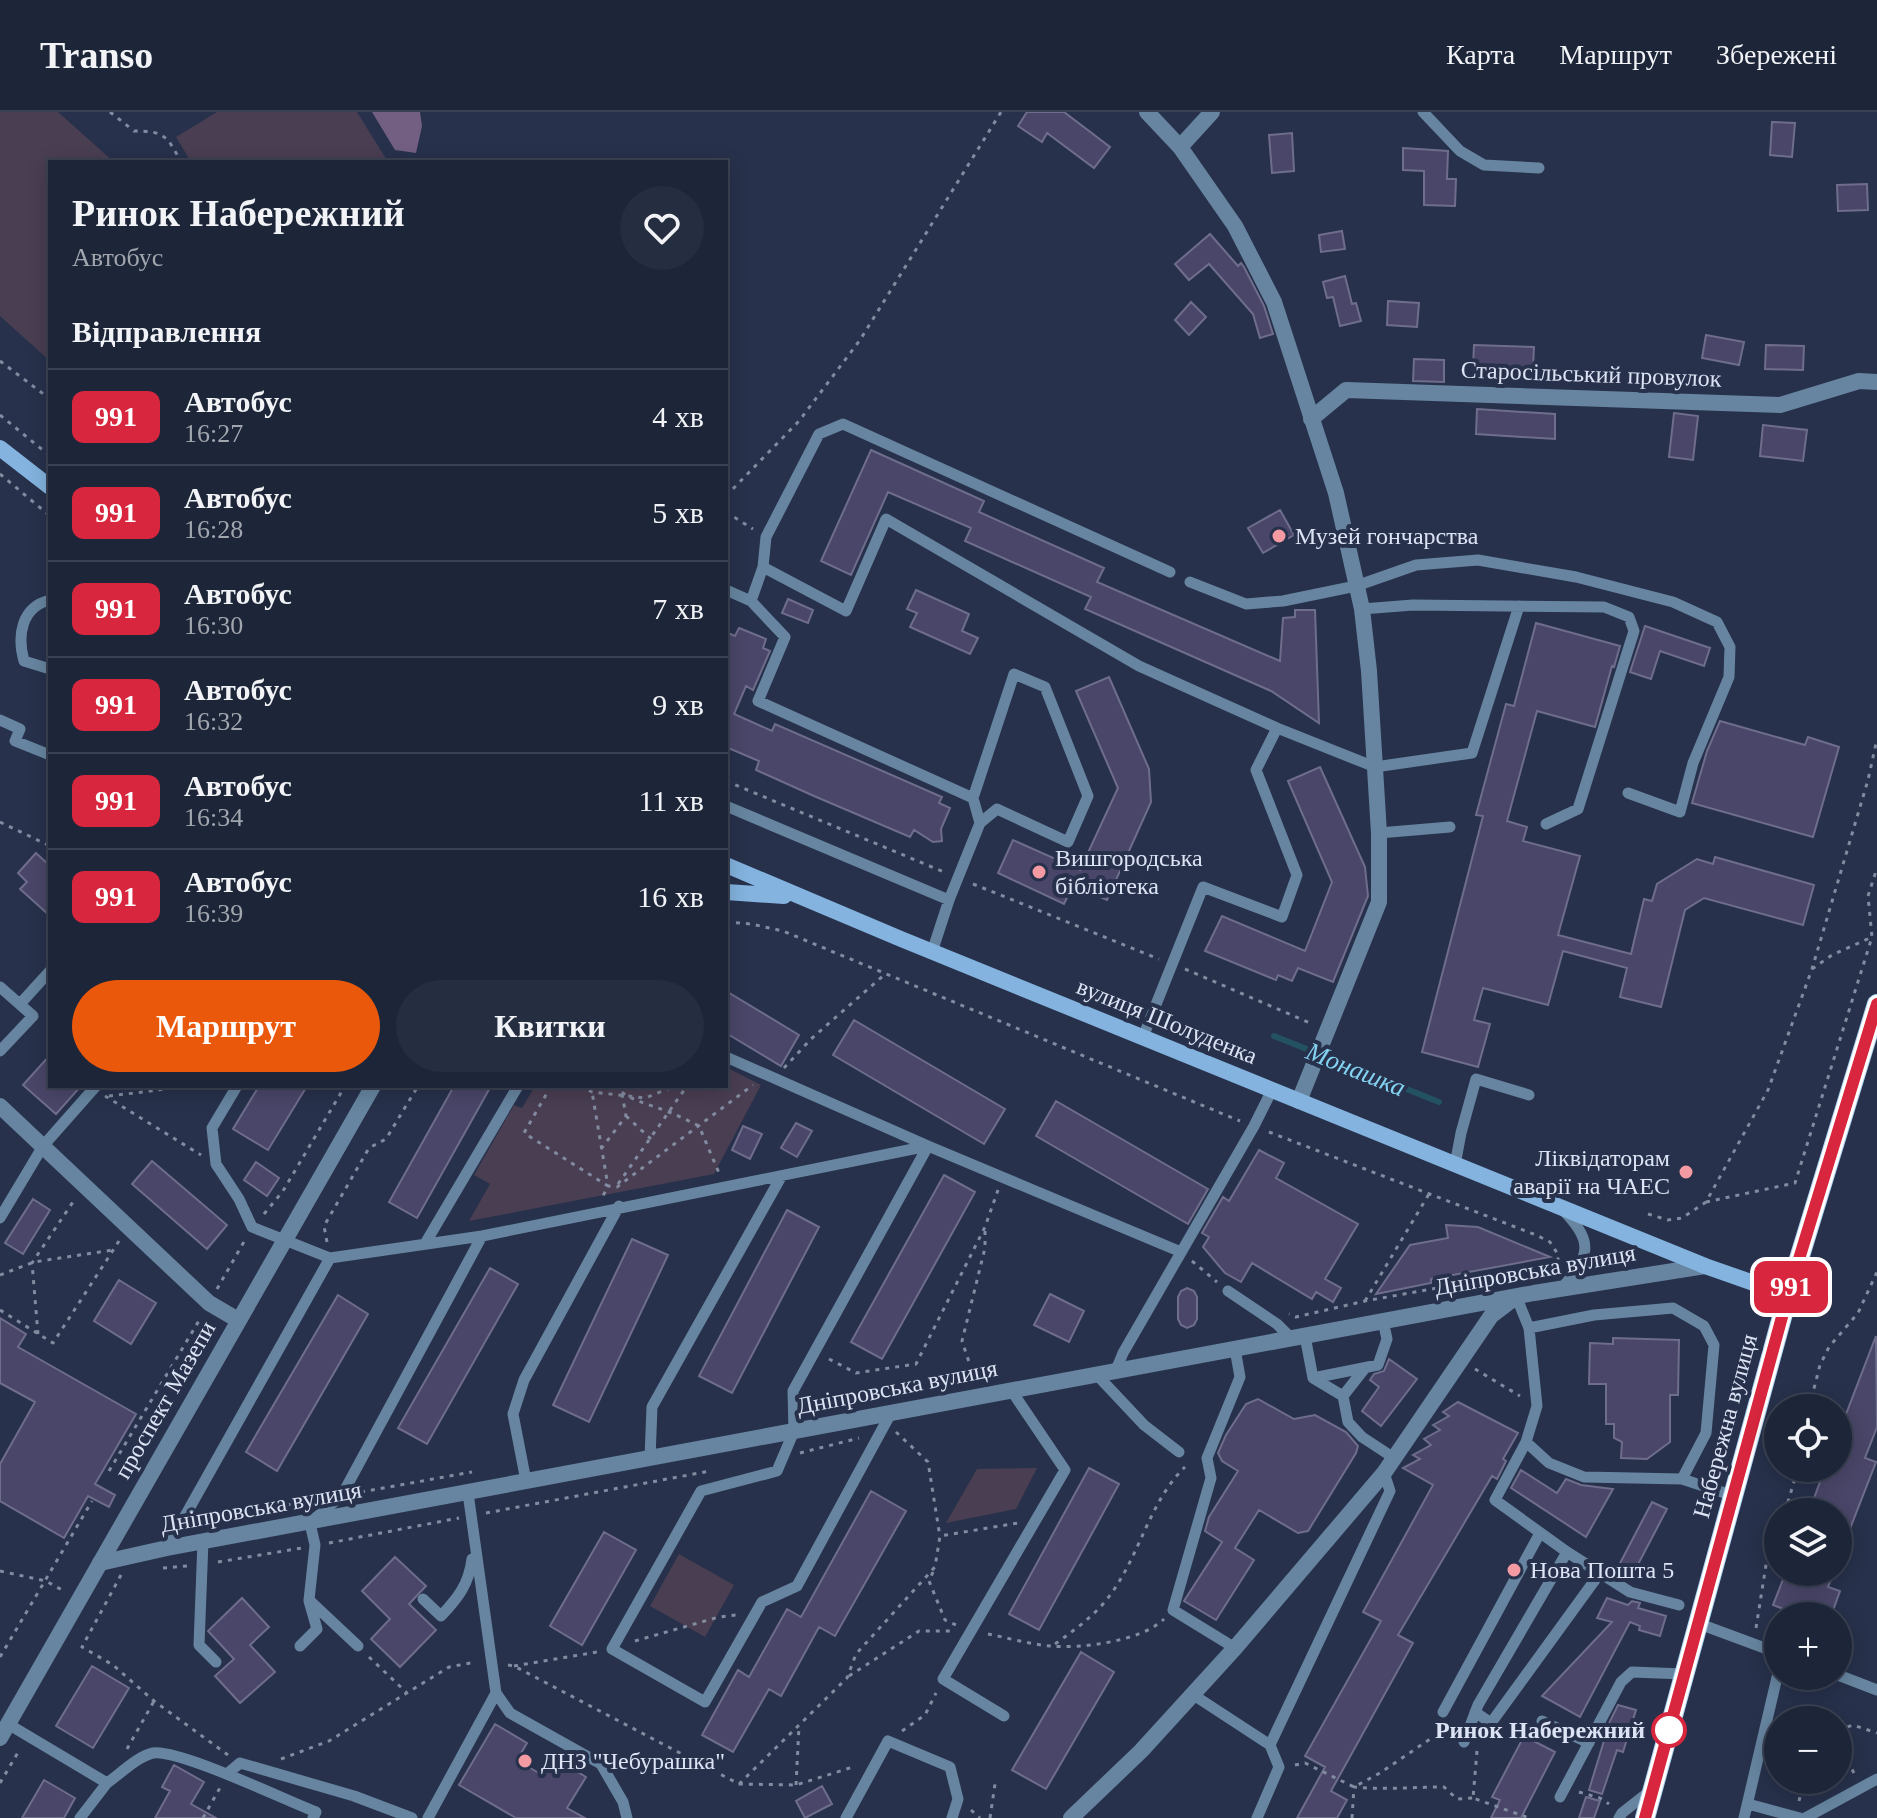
<!DOCTYPE html>
<html lang="uk">
<meta charset="utf-8">
<style>
:root{--surface:#1d2538;--page:#252d40;--text:#f1f3f6;--muted:#a0a5ae;--line:#3b4253;--accent:#ea580c}
body{margin:0;font-family:"Times New Roman",serif;background:var(--page);color:var(--text);height:100vh;display:flex;flex-direction:column;font-size:30px;white-space:nowrap}
*{box-sizing:border-box;margin:0}
p{font-size:26px;color:var(--muted)}
.icon{flex:none;width:44px;height:44px;fill:none;stroke:currentColor;stroke-width:2;stroke-linecap:round;stroke-linejoin:round}
.map{position:relative;flex:1;overflow:hidden}
.drawer{position:absolute;left:48px;top:48px;width:680px;height:928px;display:flex;flex-direction:column;background:var(--surface);border-radius:0px;box-shadow:0 4px 20px #0003,0 0 0 2px var(--line)}
.drawer>*{flex:none}
.badge{padding:0 16px;border-radius:12px;font-size:28px;line-height:52px}
.controls{position:absolute;left:1764px;top:1282px;display:grid;gap:16px}
.controls a{display:grid;place-items:center;width:88px;height:88px;border-radius:50%;background:var(--surface);box-shadow:0 4px 20px #0003,0 0 0 2px var(--line);font-size:40px}
.map>.badge{position:absolute;translate:-50% -50%;box-shadow:0 0 0 4px #fff}
h2{padding:0 24px;font-size:30px;line-height:72px}
.round{display:grid;place-items:center;flex:none;width:84px;height:84px;border-radius:42px;background:var(--page)}
.head{display:flex;align-items:center;justify-content:space-between;height:136px;padding:0 24px}
h1{font-size:38px;font-weight:600;line-height:60px}
.cta{display:flex;gap:16px;margin-top:auto;padding:16px 24px}
.cta a{flex:1;height:92px;border-radius:48px;background:var(--accent);color:#fff;font-size:32px;font-weight:600;line-height:92px;text-align:center}
.cta a+a{background:var(--page);color:var(--text)}
ul{padding:0;list-style:none}
li{display:flex;align-items:center;gap:24px;height:96px;padding:0 24px;border-top:2px solid var(--line)}
li div{flex:1}
li b{display:block;font-size:30px}
li em{font-style:normal}
li .badge{min-width:88px;font-weight:700;text-align:center}
header{display:flex;align-items:center;gap:48px;box-sizing:border-box;height:112px;padding:0 40px;background:var(--surface);border-bottom:2px solid var(--line)}
header strong{font-size:38px}
nav{display:flex;gap:44px;margin-inline-start:auto;font-size:28px}
.map>svg:first-child{display:block}
</style>
<header>
<strong>Transo</strong>
<nav><a>Карта</a><a>Маршрут</a><a>Збережені</a></nav>
</header>
<div class="map">
<svg width="1877" height="1706" viewBox="0 0 1877 1706">
<rect width="100%" height="100%" fill="#27314b"/>
<path fill="#493e52" d="M0 0H58L114 50H50V249L0 204Z
M217 0H357L388 50H191L176 25Z
M726 955 761 973 714 1062 469 1109 490 1072 474 1063 514 993 522 996 535 974H726Z
M1037 1356 1016 1397 946 1411 977 1357Z
M679 1442 734 1473 705 1525 650 1494Z"/>
<path fill="#735f82" d="M372 0H420L422 14 416 41 395 38Z"/>
<g fill="none" stroke-linecap="round" stroke-linejoin="round">
<path stroke="#235263" stroke-width="6" d="M1274 924 1439 990"/>
</g>
<path fill="#494669" stroke="#6f6d8c" stroke-width="2" d="M1027 0H1064L1110 35 1094 56 1047 21 1042 30 1018 14Z
M1772 10 1795 11 1792 45 1770 43Z
M1292 21 1294 59 1272 61 1269 23Z
M1403 36 1448 39 1447 67H1456L1455 94 1424 93V59L1403 58Z
M1867 72 1868 98 1838 99 1837 73Z
M1342 119 1345 137 1321 140 1319 123Z
M1210 122 1238 154 1241 151 1244 155 1264 194 1273 222 1260 226 1253 202 1209 152 1189 168 1175 152Z
M1345 164 1352 192 1356 191 1361 209 1340 214 1333 185 1327 186 1323 170Z
M1388 189 1419 191 1417 215 1387 213Z
M1191 190 1206 205 1189 223 1175 208Z
M1706 223 1744 230 1739 253 1702 246Z
M1474 233 1534 235 1533 257 1473 255Z
M1766 233 1804 234 1803 258 1765 257Z
M1414 247 1444 248V270L1413 269Z
M1477 297 1555 302V327L1476 322Z
M1674 301 1698 304 1693 348 1669 345Z
M1763 313 1807 318 1803 349 1760 344Z
M871 338 984 389 979 400 1104 456 1097 470 1280 549 1283 506 1295 505V498H1315L1319 611 1271 579 1085 497 1091 485 965 429 971 416 888 380 851 463 821 449Z
M1280 398 1294 423 1263 441 1248 416Z
M916 478 969 502 962 519 978 526 970 542 910 515 917 501 907 497Z
M788 487 813 498 808 511 782 501Z
M1536 511 1620 534 1614 555 1612 554 1595 615 1537 599 1507 709 1527 715 1523 729 1580 744 1558 823 1631 842 1644 787 1652 789 1657 772 1697 747 1713 752 1715 745 1814 773 1803 813 1704 786 1685 798 1661 895 1620 885 1627 856 1563 839 1548 893 1483 876 1474 908 1490 912 1478 955 1422 940 1483 704 1476 703 1506 592 1514 594Z
M1645 514 1710 536 1704 554 1660 539 1651 567 1630 560Z
M739 516 766 527 763 536 770 539 753 578 746 574 734 602 772 619 775 612 942 685 939 691 950 696 941 717 942 729 933 730 914 718 910 725 814 684 756 658 759 649 726 635V520L735 524Z
M1109 565 1149 657 1151 690 1107 788 1073 773 1064 792 998 761 1013 728 1080 758 1118 676 1076 579Z
M1720 609 1805 633 1808 625 1839 635 1813 725 1692 691 1707 639Z
M1320 655 1365 755 1368 784 1333 870 1298 856 1292 869 1278 863 1276 868 1205 839 1222 804 1305 839 1332 770 1288 669Z
M36 741 50 754V804L20 777 27 770 18 761Z
M726 879 799 923 781 954 726 921Z
M854 908 1005 997 984 1032 833 943Z
M50 943V974H81L56 1002 23 973Z
M259 974H307L268 1038 233 1017Z
M454 974H491L417 1106 389 1090Z
M1056 989 1208 1077 1188 1112 1036 1024Z
M796 1011 812 1019 797 1045 781 1036Z
M743 1014 762 1022 750 1047 732 1038Z
M1259 1038 1284 1051 1276 1066 1358 1112 1325 1167 1341 1176 1333 1190 1316 1180 1312 1187 1252 1151 1241 1170 1225 1161 1203 1135 1209 1125 1202 1121 1223 1085 1229 1089Z
M152 1049 227 1113 207 1137 132 1072Z
M256 1050 279 1066 267 1084 244 1068Z
M944 1063 975 1080 882 1247 851 1230Z
M33 1087 50 1098 23 1142 5 1131Z
M787 1098 819 1115 732 1281 699 1264Z
M1446 1113 1478 1115 1550 1145 1431 1167V1171L1376 1182 1410 1133 1448 1126Z
M632 1127 668 1143 589 1310 553 1293Z
M490 1156 518 1172 427 1332 398 1316Z
M119 1168 156 1191 131 1232 94 1209Z
M1187 1176 1194 1179 1197 1185V1207L1194 1213 1187 1216 1181 1213 1178 1207V1185L1181 1179Z
M1050 1182 1084 1199 1069 1230 1034 1213Z
M338 1183 368 1202 277 1359 246 1340Z
M0 1206 26 1222 18 1235 136 1302 95 1372 115 1383 109 1395 88 1384 64 1426 0 1389V1352L35 1290 0 1271Z
M1876 1224 1877 1315 1865 1346 1876 1350 1839 1445 1838 1400H1809L1825 1356H1838V1323Z
M1613 1226 1679 1228 1678 1283H1670V1330L1647 1347 1621 1346 1622 1330 1614 1326V1312H1606V1272H1589L1590 1231 1613 1232Z
M1389 1247 1417 1267 1381 1314 1362 1299 1379 1275 1370 1268 1374 1262 1384 1259Z
M1258 1287 1294 1307 1315 1303 1346 1320 1358 1334 1356 1341 1308 1419 1298 1421 1259 1398 1235 1436 1254 1448 1216 1508 1184 1489 1222 1430 1205 1419 1209 1405 1238 1359 1222 1349 1218 1341 1226 1323 1246 1292Z
M1458 1290 1518 1321 1503 1347 1506 1349 1497 1367 1492 1364 1398 1523 1413 1531 1331 1679 1347 1688 1337 1706H1297L1325 1655 1305 1644 1381 1509 1363 1500 1433 1373 1403 1356 1420 1347 1413 1343 1431 1333 1424 1327 1440 1318 1433 1313 1449 1304 1443 1300Z
M1089 1356 1119 1372 1039 1518 1009 1502Z
M1521 1358 1557 1381 1566 1367 1581 1373 1613 1377 1586 1425 1511 1376Z
M871 1379 906 1399 835 1524 819 1515 781 1584 769 1577 733 1640 702 1623 738 1558 749 1565 787 1497 801 1505Z
M1652 1390 1667 1397 1633 1462 1618 1455Z
M604 1420 636 1438 582 1533 550 1514Z
M395 1445 426 1474 409 1492 436 1518 400 1555 371 1527 390 1507 362 1479Z
M1786 1460H1834L1828 1475 1840 1479 1831 1504H1802L1773 1493Z
M242 1486 269 1515 250 1533 275 1560 240 1591 215 1564 234 1547 208 1519Z
M1607 1486 1628 1493 1632 1489 1640 1491 1638 1496 1666 1504 1660 1524 1639 1518 1640 1514 1630 1510 1580 1605 1542 1584 1612 1510 1597 1506Z
M1081 1540 1114 1560 1046 1677 1012 1658Z
M92 1554 129 1576 93 1636 56 1614Z
M1618 1593 1636 1598 1623 1640 1617 1638 1602 1682 1589 1678 1610 1609Z
M495 1612 527 1631 517 1648 542 1663 553 1645 586 1665 567 1696 585 1706H516L459 1673Z
M1524 1624 1555 1640 1521 1706H1491L1500 1688 1492 1685Z
M174 1653 204 1670 191 1692 216 1706H155L170 1679 162 1675Z
M44 1668 75 1686 64 1706H22Z
M822 1674 832 1692 805 1706 796 1689Z
M1586 1685 1600 1689 1594 1706H1579Z"/>
<g fill="none" stroke-linecap="round" stroke-linejoin="round">
<path stroke="#828ba0" stroke-width="3" stroke-dasharray="4 6" stroke-linecap="butt" d="M110 0 134 19C165 19 167 24 181 50
M0 249 50 287
M0 303 50 344
M0 362 50 404
M726 384 799 309 860 228 1001 0
M726 400 753 417
M726 669 944 760
M0 710 50 734
M973 772 1159 847
M726 810 751 812 783 819 1240 1009
M1185 857 1310 911
M1812 857 1832 843 1872 825
M784 956 811 927 884 863
M551 974 524 1021 608 1074 603 1084
M580 974 592 980 645 986 675 974
M591 974 608 1074 617 1075 753 973
M614 974C630 989 649 992 669 1000 679 1004 689 1009 699 1014L719 1061
M105 984 201 1043
M109 984 159 978 172 974
M626 1004 651 1027
M1269 1020 1536 1123 1550 1130 1559 1144 1556 1152 1550 1156 1365 1189 1296 1205 1289 1202
M601 1037 626 1004 622 982
M618 1072 687 974
M1706 1090 1795 1071 1872 825 1868 784 1877 756
M264 1102 283 1079 345 974
M1648 1102 1668 1108 1682 1106 1706 1090 1768 978 1812 857 1868 668 1877 627
M327 1130 324 1114 369 1036 386 1027 418 974
M1192 1149 1217 1170
M0 1163 34 1150 113 1138
M217 1177 245 1128
M1365 1189 1429 1082
M0 1198 53 1231 119 1129
M38 1222 32 1151 75 1087
M829 1247 856 1261 916 1252 985 1115 998 1078
M1475 1257 1520 1284
M975 1268 962 1229 985 1136V1118
M1809 1296 1820 1253 1829 1235 1858 1201 1877 1160
M896 1320 928 1350 940 1425
M800 1341 859 1326
M109 1359 200 1207
M361 1380 472 1360
M1785 1400 1798 1356
M486 1401 710 1359
M199 1408 310 1389
M329 1431 459 1406
M218 1450 302 1436
M163 1456 187 1454
M0 1459 46 1469 62 1478
M933 1460 929 1469 945 1508 956 1513
M121 1463 82 1535 113 1553 154 1589 228 1643
M1756 1516 1766 1453 1778 1423
M988 1522C1008 1526 1029 1532 1050 1534 1081 1537 1142 1529 1164 1507
M635 1529 719 1505 736 1503
M1055 1532C1080 1514 1101 1499 1117 1473 1142 1434 1152 1387 1185 1355
M0 1545 92 1389
M369 1545 406 1580
M508 1553 514 1554 739 1672 796 1673 856 1654
M514 1554 597 1540
M849 1564 919 1519H952
M1838 1618 1853 1613 1877 1621
M902 1619 925 1603 936 1581
M1838 1631 1855 1663
M127 1637 154 1589
M1477 1639 1473 1686 1529 1706
M281 1647 329 1629 449 1555 476 1550
M1295 1653 1305 1651 1354 1675 1380 1661 1436 1623 1450 1625
M0 1671 20 1637
M739 1672 847 1566 856 1542 935 1455 940 1424 1018 1411
M796 1673 799 1614
M1579 1680 1600 1686 1609 1692
M1799 1689 1804 1668
M971 1698 980 1706
M203 1706 221 1674
M990 1706 995 1672
M1352 1706 1354 1675C1384 1678 1414 1675 1444 1675L1457 1687 1473 1686"/>
<path stroke="#6785a0" stroke-width="11" d="M1423 0 1460 39 1484 53 1539 56
M1170 460 843 312 819 322 766 425 763 455 846 499 886 407 1139 554 1277 616 1375 655 1472 641 1519 494
M1190 470 1246 492 1283 489 1356 474 1416 453 1478 448 1576 465 1673 490 1717 510 1730 535 1729 565 1693 651 1680 700 1628 681
M726 478 751 489 763 455
M50 488C21 495 17 524 24 549L50 557
M751 489 785 525 758 589 973 686 980 711
M1362 497 1413 493 1604 495 1629 505 1634 519 1578 697 1546 712
M0 608 20 617 15 629 50 643
M726 694 949 788
M1379 721 1450 715
M932 840 949 788 980 711 997 697 1068 730 1088 684 1045 575 1014 562 973 686
M0 875 33 904 0 939
M20 892 50 859
M1143 925 1203 775 1282 805 1297 763 1256 658 1277 616
M726 945 928 1034 1181 1140
M237 974 212 1016 216 1052 239 1087 252 1115 330 1146 482 1124 928 1034 793 1279 794 1319 777 1359 701 1379 612 1537 705 1590 762 1490 797 1474 891 1301
M1455 1053 1461 1021 1476 967 1529 983
M0 1106 43 1034 96 974
M426 1130 518 974
M1562 1176C1589 1144 1595 1132 1564 1099
M1228 1179 1277 1212 1292 1227
M1516 1184 1529 1216 1537 1294 1526 1330 1495 1388 1567 1440 1630 1480 1679 1493
M1529 1216 1594 1203 1673 1196 1704 1214 1714 1233 1706 1321 1682 1367 1734 1384
M1305 1224 1313 1266 1378 1253 1387 1227 1383 1209
M1235 1237 1240 1265 1207 1346 1211 1366 1173 1498 1235 1536
M1116 1258 1123 1241 1254 1014 1272 978
M1097 1263 1144 1313 1179 1340
M1313 1266 1343 1284 1365 1256
M1343 1284 1348 1310 1362 1325 1394 1346
M1526 1330 1549 1351 1584 1365 1682 1367
M650 1346 652 1295 781 1065
M526 1369 513 1302 524 1268 619 1094
M468 1381 496 1581 510 1601 601 1652 623 1690 627 1706
M203 1429 199 1533 216 1550
M167 1436 330 1146
M423 1487 441 1504C458 1486 469 1472 472 1447
M1697 1511 1778 1541
M300 1534 317 1517 309 1489
M358 1534 309 1488 315 1433 310 1411 342 1383 482 1124
M1838 1563 1877 1578
M1192 1582 1270 1633 1279 1655 1257 1706
M1443 1600 1540 1421
M1475 1600 1491 1611 1600 1461
M1004 1604 943 1567 1065 1358 1011 1278
M1542 1609 1589 1631
M8 1612 107 1671C120 1662 138 1644 153 1641 179 1637 285 1688 316 1700L313 1706
M1464 1630 1478 1593 1567 1440
M1270 1633 1390 1379 1384 1361
M227 1662 240 1651 354 1684 412 1706
M1560 1685 1621 1570 1632 1560 1684 1562
M1748 1692 1800 1706
M80 1706 107 1671
M428 1706 496 1581
M846 1706 888 1629 950 1655 958 1687 952 1706
M1619 1706 1622 1701 1650 1679
M1744 1706 1778 1561
M1805 1706 1877 1667"/>
<path stroke="#6785a0" stroke-width="16" d="M1147 0 1180 35 1235 114 1274 190 1336 381 1362 497 1369 559 1379 721V790L1299 989
M1180 35 1212 0
M1311 307 1346 278 1780 293 1859 269 1877 270
M0 994 209 1191 238 1208
M100 1451 167 1436 1534 1181 1705 1154
M1071 1706 1141 1639 1235 1536 1384 1361 1491 1204 1512 1188"/>
<path stroke="#6785a0" stroke-width="16" d="M0 1626 373 974"/>
<path stroke="#83b3de" stroke-width="16" d="M0 336 50 375
M726 753 901 827 1705 1154 1788 1183
M726 780 784 784"/>
<path stroke="#b1d5f6" stroke-width="20" d="M1645 1706 1788 1183 1877 892"/>
</g>
<g fill="none" stroke-linecap="round" stroke-linejoin="round">
<g stroke="#fff" stroke-width="18">
<path id="line" d="M1645 1706 1788 1183 1877 892"/>
</g>
<use href="#line" stroke="#d7263d" stroke-width="12"/>
</g>
<g fill="#f49aa3" stroke="#27314b" stroke-width="3">
<circle cx="1279" cy="424" r="8"/>
<circle cx="1039" cy="760" r="8"/>
<circle cx="1686" cy="1060" r="8"/>
<circle cx="1514" cy="1458" r="8"/>
<circle cx="525" cy="1649" r="8"/>
</g>
<circle fill="#fff" stroke="#d7263d" stroke-width="4" cx="1669" cy="1618" r="16"/>
<g text-anchor="middle" stroke-width="8" stroke-linejoin="round" paint-order="stroke">
<g font-size="24" fill="#dce3f4" stroke="#27314b">
<text transform="translate(1591 262) rotate(2)" y="8">Старосільський провулок</text>
<text transform="translate(1167 909) rotate(22)" y="8">вулиця Шолуденка</text>
<text transform="translate(1535 1158) rotate(-10)" y="8">Дніпровська вулиця</text>
<text transform="translate(897 1275) rotate(-11)" y="8">Дніпровська вулиця</text>
<text transform="translate(165 1288) rotate(-60)" y="8">проспект Мазепи</text>
<text transform="translate(1725 1314) rotate(-75)" y="8">Набережна вулиця</text>
<text transform="translate(261 1395) rotate(-10)" y="8">Дніпровська вулиця</text>
</g>
<g font-size="24" fill="#dce3f4" stroke="#27314b" text-anchor="start">
<text x="1295" y="432">Музей гончарства</text>
<text x="1055" y="754">Вишгородська<tspan x="1055" dy="28">бібліотека</tspan></text>
<text x="1670" y="1054" text-anchor="end">Ліквідаторам<tspan x="1670" dy="28">аварії на ЧАЕС</tspan></text>
<text x="1530" y="1466">Нова Пошта 5</text>
<text x="541" y="1657">ДНЗ "Чебурашка"</text>
</g>
<g font-size="24" font-weight="bold" fill="#dce3f4" stroke="#27314b" text-anchor="end">
<text x="1645" y="1626">Ринок Набережний</text>
</g>
<g font-size="26" font-style="italic" fill="#83d2f0" stroke="#27314b">
<text transform="translate(1356 957) rotate(22)" y="9">Монашка</text>
</g>
</g>
</svg>
<div class="controls">
<a><svg class="icon" aria-label="locate" viewBox="0 0 24 24"><circle cx="12" cy="12" r="6"/><path d="M12 2v4M12 18v4M2 12h4M18 12h4"/></svg></a>
<a><svg class="icon" aria-label="layers" viewBox="0 0 24 24"><path d="M12 4l9 5-9 5-9-5zM3 14l9 5 9-5"/></svg></a>
<a>+</a>
<a>−</a>
</div>
<b class="badge" style="left:1791px;top:1175px;background:#d7263d;color:#fff">991</b>
<section class="drawer">
<div class="head"><div><h1>Ринок Набережний</h1><p>Автобус</p></div><a class="round"><svg class="icon" aria-label="heart" viewBox="0 0 24 24"><path d="M12 20l-8-8c-3-5 5-10 8-4 3-6 11-1 8 4z"/></svg></a></div>
<h2>Відправлення</h2>
<ul>
<li><span class="badge" style="background:#d7263d;color:#fff">991</span><div><b>Автобус</b><p>16:27</p></div><em>4 хв</em></li>
<li><span class="badge" style="background:#d7263d;color:#fff">991</span><div><b>Автобус</b><p>16:28</p></div><em>5 хв</em></li>
<li><span class="badge" style="background:#d7263d;color:#fff">991</span><div><b>Автобус</b><p>16:30</p></div><em>7 хв</em></li>
<li><span class="badge" style="background:#d7263d;color:#fff">991</span><div><b>Автобус</b><p>16:32</p></div><em>9 хв</em></li>
<li><span class="badge" style="background:#d7263d;color:#fff">991</span><div><b>Автобус</b><p>16:34</p></div><em>11 хв</em></li>
<li><span class="badge" style="background:#d7263d;color:#fff">991</span><div><b>Автобус</b><p>16:39</p></div><em>16 хв</em></li>
</ul>
<div class="cta"><a>Маршрут</a><a>Квитки</a></div>
</section>
</div>
